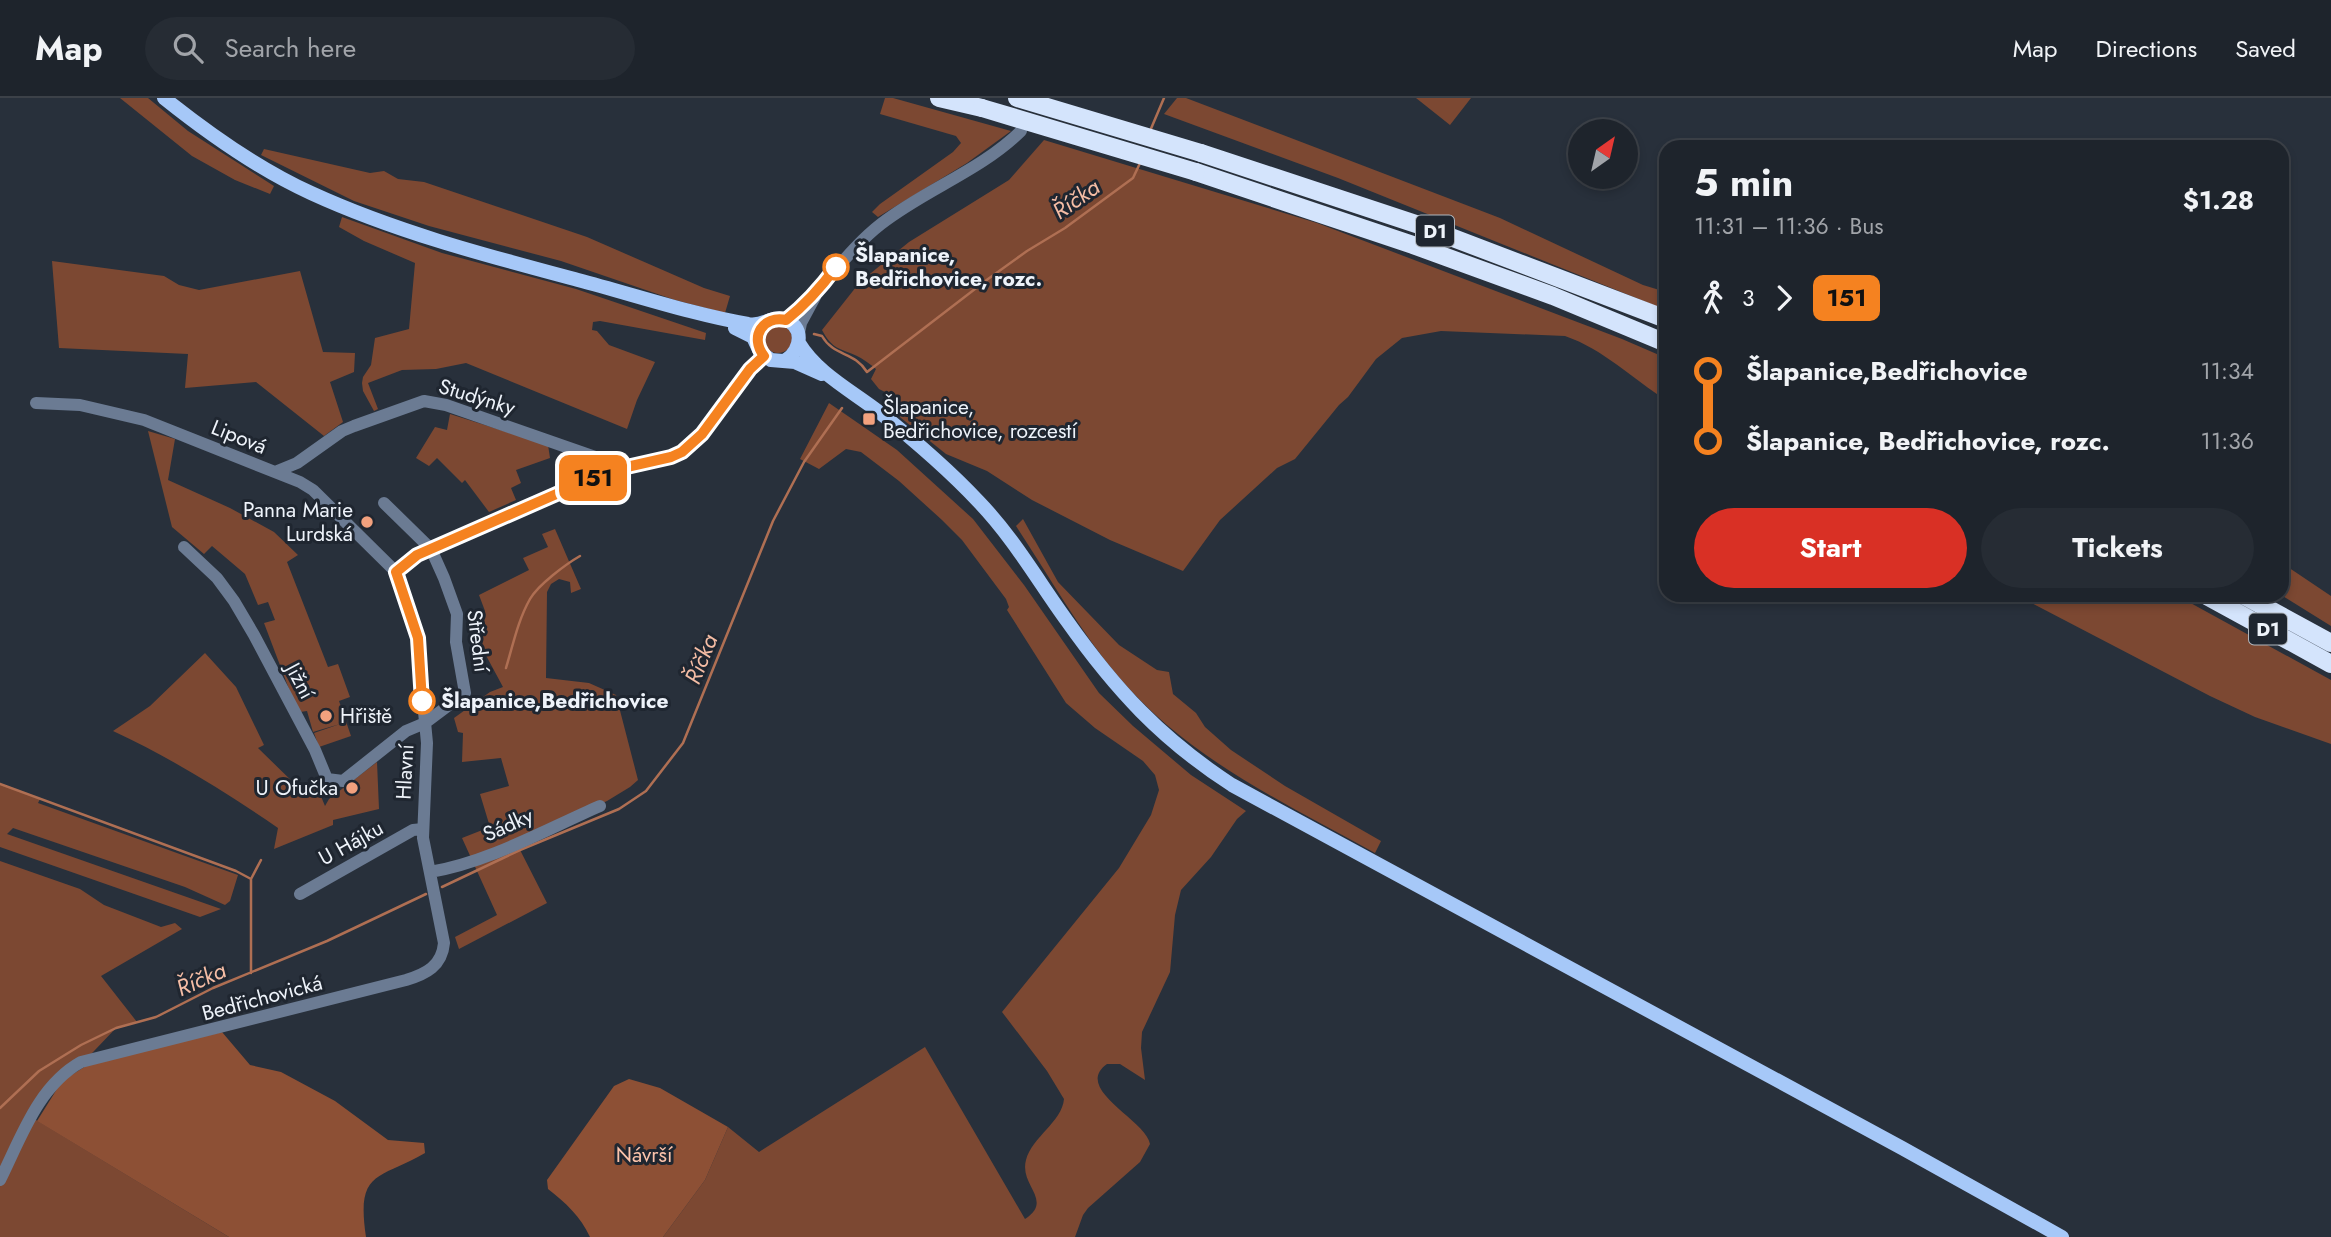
<!DOCTYPE html>
<meta charset="utf-8">
<style>
:root{--surface:#1e242c;--page:#262c34;--text:#f1f3f6;--muted:#a1a4a9;--line:#3c4148;--accent:#d93025}
body{margin:0;font-family:Jost,sans-serif;background:var(--page);color:var(--text);height:100vh;display:flex;flex-direction:column;font-size:26px;white-space:nowrap}
*{box-sizing:border-box;margin:0}
p{font-size:23px;color:var(--muted)}
.icon{flex:none;width:38px;height:38px;fill:none;stroke:currentColor;stroke-width:2;stroke-linecap:round;stroke-linejoin:round}
.map{position:relative;flex:1;overflow:hidden}
.drawer{position:absolute;left:1659px;top:42px;width:630px;height:462px;display:flex;flex-direction:column;background:var(--surface);border-radius:21px;box-shadow:0 4px 10px #0003,0 0 0 2px var(--line)}
.drawer>*{flex:none}
.badge{padding:0 14px;border-radius:10px;font-size:24px;line-height:46px}
.needle{width:46px;rotate:34deg}
.buttons{position:absolute;left:1568px;top:21px;display:grid;gap:14px}
.buttons a{display:grid;place-items:center;width:70px;height:70px;border-radius:50%;background:var(--surface);box-shadow:0 4px 10px #0003,0 0 0 2px var(--line);font-size:35px}
.map>.badge{position:absolute;translate:-50% -50%;box-shadow:0 0 0 4px #fff}
.legs{display:flex;align-items:center;gap:10px;height:77px;padding:0 35px;font-size:23px}
.legs p{margin-inline-start:auto}
.overview{display:flex;align-items:center;justify-content:space-between;height:119px;padding:0 35px}
h1{font-size:38px;font-weight:700;line-height:52px}
.cta{display:flex;gap:14px;margin-top:auto;padding:14px 35px}
.cta a{flex:1;height:80px;border-radius:42px;background:var(--accent);color:#fff;font-size:28px;font-weight:700;line-height:80px;text-align:center}
.cta a+a{background:var(--page);color:var(--text)}
ul{padding:0 35px;list-style:none}
li{display:flex;align-items:center;gap:24px;height:70px;font-size:26px}
li i{display:grid;place-items:center;width:10px;height:100%;margin:0 9px;background:currentColor}
li i::after{content:'';width:18px;height:18px;margin:-9px;border:5px solid;border-radius:50%;background:var(--surface)}
li p{margin-inline-start:auto}
li:first-child i{background:linear-gradient(#0000 50%,currentColor 0)}
li:last-child i{background:linear-gradient(currentColor 50%,#0000 0)}
header{display:flex;align-items:center;gap:42px;box-sizing:border-box;height:98px;padding:0 35px;background:var(--surface);border-bottom:2px solid var(--line)}
header strong{font-size:33px}
nav{display:flex;gap:38px;margin-inline-start:auto;font-size:24px}
.search{width:490px;height:63px;background:var(--page);display:flex;align-items:center;gap:18px;box-sizing:border-box;padding:0 24px;border-radius:38px;color:var(--muted);font-size:26px}
.map>svg:first-child{display:block}
</style>
<header>
<strong>Map</strong>
<div class="search"><svg class="icon" aria-label="search" viewBox="0 0 24 24"><circle cx="10" cy="10" r="6"/><path d="M15 15l6 6"/></svg>Search here</div>
<nav><a>Map</a><a>Directions</a><a>Saved</a></nav>
</header>
<div class="map">
<svg width="2331" height="1139" viewBox="0 0 2331 1139">
<rect width="100%" height="100%" fill="#28303b"/>
<path fill="#7c4832" d="M120 0H148L188 33 274 88 270 96 235 82 192 58Z
M885 0H893L1011 33 967 65 878 119 872 114 880 106 953 54 961 45 956 38 880 16Z
M1177 0H1186L1500 120 1643 187 1666 194V212L1338 80 1164 16Z
M1416 0H1471L1450 27Z
M1044 42 1317 125 1622 241 1666 260V302C1633 281 1603 251 1565 238L1441 233 1402 240 1376 261 1348 299 1339 307 1295 361 1277 370 1220 422 1183 473 1110 442 1032 402 987 373 946 356 901 320 884 301 887 295 879 291 871 281 876 271C870 266 863 261 857 258 839 250 832 251 822 232L860 184 909 144 1009 82Z
M264 51 370 75 384 73 398 81 424 84 587 139 704 190 730 198 725 215 675 202 561 163 429 128 354 103 261 57Z
M342 119 442 155 576 191 706 235 705 242 600 223 593 224 592 232 597 233 609 247 655 264 637 302 627 331 466 265 436 271 402 272 368 285 378 311 374 313 363 293 362 285 363 279 371 267 375 240 409 231 415 165 364 143 339 129Z
M52 163 164 178 179 187 199 192 300 173 323 254 355 255 354 274 330 284 343 324 324 338 256 284 185 290 188 256 59 250Z
M764 241a14 14 0 1 1 28 0a14 14 0 1 1-28 0Z
M829 305 897 352 973 421 1024 487 1099 595 1133 628 1191 677 1246 713 1237 721 1211 759 1181 792 1175 817 1170 874 1142 934 1141 950 1145 982 1120 966H1107C1072 991 1146 1022 1150 1046L1140 1064 1088 1110 1083 1117 1075 1139H663L705 1082 728 1029 759 1054 925 949 1025 1121C1054 1102 1019 1088 1026 1062 1032 1039 1062 1024 1064 1001L1047 973 1002 914 1119 770 1151 717 1159 692 1155 677 1143 663 1095 630 1066 605 1007 512 1009 509 1006 501 962 442 942 422 899 383 861 354 846 351 819 371 800 361Z
M450 316 548 347 550 360 516 372 521 385 511 390 516 402 489 414 465 382 462 385 437 360 429 368 416 360 435 329 447 332Z
M148 333 175 341 168 382 230 410 274 434 298 457 287 464 328 569 338 566 350 599 339 603 351 638 319 649 314 635 340 626 313 634 307 613 300 614 292 599 264 525 275 522 268 504 258 507 245 476 212 448 204 456 172 429Z
M1023 421 1058 484 1119 547 1157 572 1169 574 1173 596 1196 615 1205 629 1231 652 1285 688 1381 743 1375 755C1283 704 1187 660 1118 578 1079 532 1049 478 1016 428Z
M555 431 581 491 571 495 570 484 559 481 551 486 547 494 546 580 589 585 616 597 638 682 630 689 607 703 517 746 547 805 459 851 455 839 497 817 462 740 490 729 480 696 509 688 501 660 462 664 463 635 458 634 454 620 490 594 503 589 482 550 485 513 479 497 529 472 523 460 548 449 542 436Z
M2282 465 2331 498V528L2281 497Z
M2016 497H2176L2331 582V646L2255 619 2210 598Z
M205 555 236 589 264 647 258 650 300 691 315 684 325 708 329 701 377 664 379 711 333 722V727L274 751 278 730C226 694 171 660 113 633L150 608Z
M0 686 40 701 38 705 238 777 230 803 225 807 185 789 13 730 7 736 221 811 200 819 0 749Z
M0 763 80 791 104 807 161 829 175 825 182 831 101 878 137 924 116 930 31 1019 229 1139H0Z"/>
<path fill="#8d5035" d="M222 934 250 967 281 974 335 1003 388 1042 424 1045 425 1055C378 1082 356 1072 366 1139H229L37 1023 62 983 89 966Z
M629 981 660 990 728 1029 705 1082 663 1139H590C580 1118 566 1105 548 1091L547 1082 614 988Z"/>
<g fill="none" stroke-linecap="round" stroke-linejoin="round">
<path stroke="#af6f53" stroke-width="2.5" d="M1150 33 1164 0
M814 236 822 238C834 259 854 253 867 274L988 181 1027 153 1065 130 1133 80 1141 63
M506 570C513 547 518 522 530 501 538 487 566 466 580 458
M0 686 236 773 251 781
M442 789 520 752 619 711 646 693 683 645 773 423 804 364 842 310
M251 875V781L261 762
M0 1010 39 973 81 947 116 930 156 919 213 890 327 843 426 796"/>
<path stroke="#6b7b93" stroke-width="12" d="M786 222C822 194 845 154 881 126 926 91 980 73 1021 33
M799 235 801 225 815 199
M36 305 80 307 144 322 300 384 313 392 396 474
M275 374 297 365 342 333 354 328 424 303 446 307 595 359 609 373
M184 449 217 480 234 503 254 537 315 652 327 681 343 683 406 633 425 625 465 595 456 544 457 516 444 480 431 451 384 405
M430 774C489 764 545 732 600 708
M300 796 413 732 423 731
M0 1082C21 1040 38 988 81 964L406 882C426 876 442 868 444 845L423 740 427 645 417 540 396 474 417 457 609 373 671 359 682 354 702 336 750 271 764 258"/>
<path stroke="#a6c8f8" stroke-width="14" d="M164 0C209 36 258 71 311 95 396 134 488 158 578 182 635 197 691 216 748 226 763 229 770 218 783 221 805 227 802 252 786 262
M735 230 753 239 760 254 771 262 795 264 822 276
M799 245C817 275 852 293 879 314 914 342 948 371 978 403 1013 439 1038 483 1067 523 1115 591 1161 641 1232 687L1902 1050 2062 1139"/>
<path stroke="#d4e4fc" stroke-width="18" d="M939 0 982 10
M1201 55 1419 127 1666 221
M1196 74 1413 147 1553 198 1666 245
M2205 497 2331 566
M2243 497 2331 545"/>
<path stroke="#d4e4fc" stroke-width="18" d="M1017 0 1201 55
M982 10 1196 74"/>
</g>
<g fill="none" stroke-linecap="round" stroke-linejoin="round">
<g stroke="#fff" stroke-width="16">
<path id="line-1" d="M422 603 418 540 396 474 417 457 609 373 671 359 682 354 702 336 750 271 764 258C749 239 763 217 786 222 805 207 822 188 836 169"/>
</g>
<use href="#line-1" stroke="#f58220" stroke-width="10"/>
</g>
<g fill="#fff" stroke="#f58220" stroke-width="3.5">
<circle cx="836" cy="169" r="12"/>
<circle cx="422" cy="603" r="12"/>
</g>
<g fill="#f2a17e" stroke="#1f2630" stroke-width="2.5">
<rect x="862" y="314" width="14" height="14" rx="3.5"/>
<circle cx="367" cy="424" r="7"/>
<circle cx="326" cy="618" r="7"/>
<circle cx="352" cy="690" r="7"/>
</g>
<g text-anchor="middle" stroke-width="6" stroke-linejoin="round" paint-order="stroke">
<g fill="#1f2630" stroke="#b0b6bd" stroke-width="2">
<rect x="1416" y="117.5" width="38" height="31" rx="5"/>
<rect x="2249" y="515.5" width="38" height="31" rx="5"/>
</g>
<g font-size="19" font-weight="bold" fill="#eef3fa">
<text x="1435" y="140">D1</text>
<text x="2268" y="538">D1</text>
</g>
<g font-size="21" font-weight="bold" fill="#eef3fa" stroke="#1f2630" text-anchor="start">
<text x="855" y="164">Šlapanice,<tspan x="855" dy="24">Bedřichovice, rozc.</tspan></text>
<text x="441" y="610">Šlapanice,Bedřichovice</text>
</g>
<g font-size="21" fill="#eef3fa" stroke="#1f2630">
<text transform="translate(477 299) rotate(17)" y="7">Studýnky</text>
<text transform="translate(239 339) rotate(22)" y="7">Lipová</text>
<text transform="translate(478 543) rotate(83)" y="7">Střední</text>
<text transform="translate(300 583) rotate(62)" y="7">Jižní</text>
<text transform="translate(405 674) rotate(-87)" y="7">Hlavní</text>
<text transform="translate(508 727) rotate(-24)" y="7">Sádky</text>
<text transform="translate(351 745) rotate(-29)" y="7">U Hájku</text>
<text transform="translate(262 900) rotate(-15)" y="7">Bedřichovická</text>
</g>
<g font-size="21" fill="#eef3fa" stroke="#1f2630" text-anchor="start">
<text x="883" y="316">Šlapanice,<tspan x="883" dy="24">Bedřichovice, rozcestí</tspan></text>
<text x="353" y="419" text-anchor="end">Panna Marie<tspan x="353" dy="24">Lurdská</tspan></text>
<text x="340" y="625">Hřiště</text>
<text x="338" y="697" text-anchor="end">U Ofučka</text>
</g>
<g font-size="21" fill="#fbc3ab" stroke="#1f2630">
<text x="644" y="1064">Návrší</text>
</g>
<g font-size="23" font-style="italic" fill="#f5bda5" stroke="#1f2630">
<text transform="translate(1076 101) rotate(-35)" y="8">Říčka</text>
<text transform="translate(701 561) rotate(-68)" y="8">Říčka</text>
<text transform="translate(201 881) rotate(-24)" y="8">Říčka</text>
</g>
</g>
</svg>
<div class="buttons">
<a><svg class="needle" viewBox="-14 -14 28 28"><path d="M0-13l5 13h-10z" fill="#e53935"/><path d="M0 13l5-13h-10z" fill="#a1a4a9"/></svg></a>
</div>
<b class="badge" style="left:593px;top:380px;background:#f58220;color:#111">151</b>
<section class="drawer">
<div class="overview"><div><h1>5 min</h1><p>11:31 – 11:36 · Bus</p></div><b>$1.28</b></div>
<div class="legs"><svg class="icon" aria-label="walk" viewBox="0 0 24 24"><circle cx="13" cy="4" r="2"/><path d="M13 8l-2 6 4 7M11 14l-3 7M7 12l3-4h3l4 4"/></svg>3<svg class="icon" aria-label="forward" viewBox="0 0 24 24"><path d="M9 5l7 7-7 7"/></svg><b class="badge" style="background:#f58220;color:#111">151</b></div>
<ul>
<li><i style="color:#f58220"></i><b>Šlapanice,Bedřichovice</b><p>11:34</p></li>
<li><i style="color:#f58220"></i><b>Šlapanice, Bedřichovice, rozc.</b><p>11:36</p></li>
</ul>
<div class="cta"><a>Start</a><a>Tickets</a></div>
</section>
</div>
